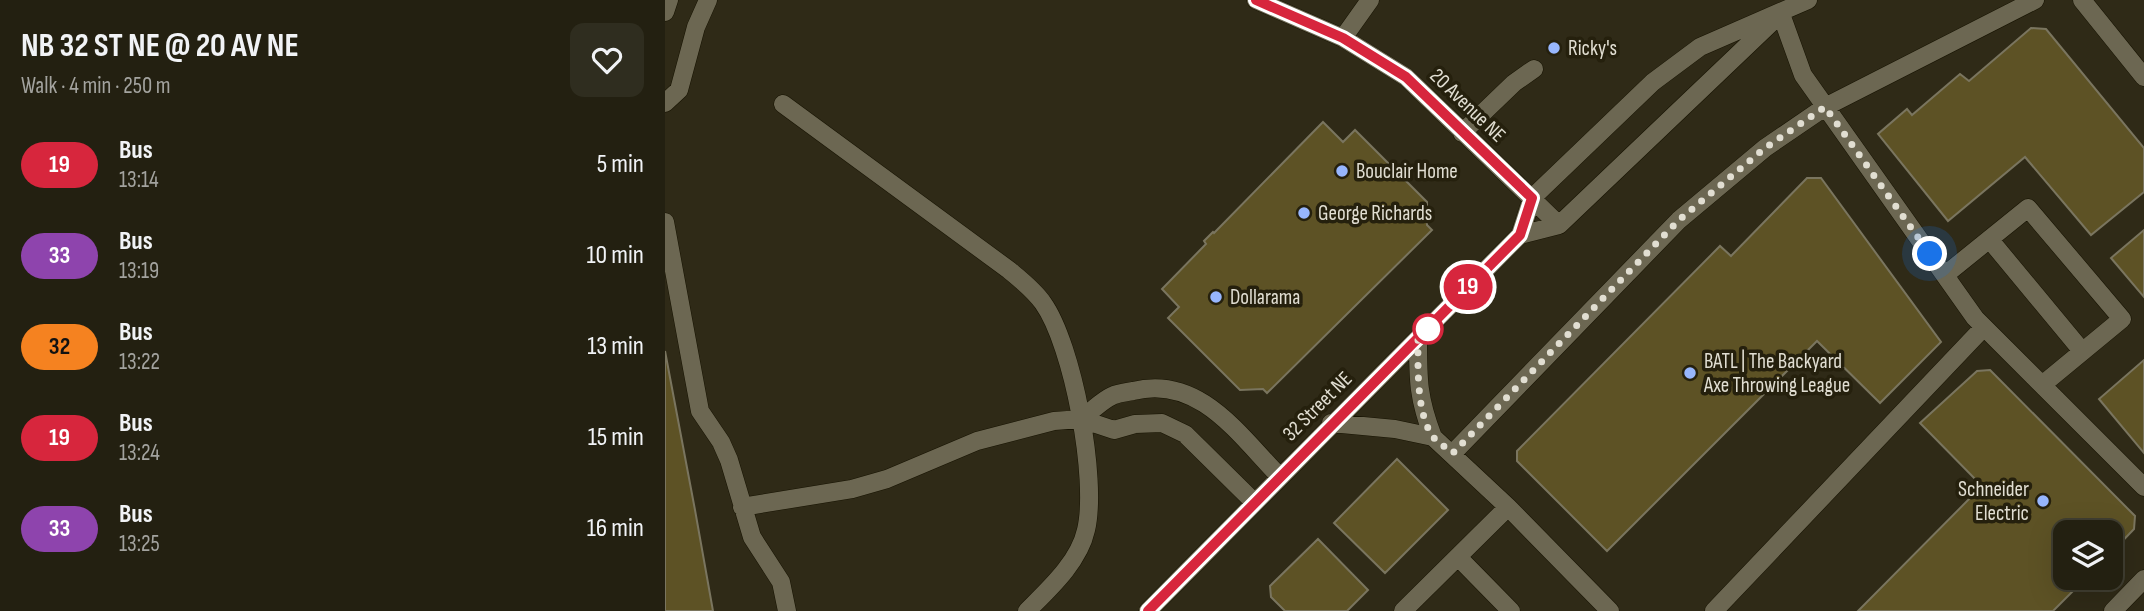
<!DOCTYPE html>
<meta charset="utf-8">
<style>
:root{--surface:#232011;--page:#2f2d1f;--text:#f1f3f6;--muted:#a3a39f;--line:#403e31}
body{margin:0;font-family:"Sofia Sans Condensed",sans-serif;background:var(--page);color:var(--text);height:100vh;display:flex;flex-direction:column;font-size:26px;white-space:nowrap}
*{box-sizing:border-box;margin:0}
p{font-size:23px;color:var(--muted)}
.icon{flex:none;width:38px;height:38px;fill:none;stroke:currentColor;stroke-width:2;stroke-linecap:round;stroke-linejoin:round}
.map{position:relative;flex:1;overflow:hidden}
.sheet{display:flex;flex-direction:column;background:var(--surface);width:665px}
.sheet>*{flex:none}
.badge{padding:0 14px;border-radius:23px;font-size:24px;line-height:46px}
.buttons{position:absolute;left:1388px;top:520px;display:grid;gap:14px}
.buttons a{display:grid;place-items:center;width:70px;height:70px;border-radius:14px;background:var(--surface);box-shadow:0 7px 28px #0002,0 0 0 2px var(--line);font-size:35px}
.you{position:absolute;width:35px;height:35px;margin:-18px;border:5px solid #fff;border-radius:50%;background:#1a73e8;box-shadow:0 0 0 10px #1a73e833}
.map>.badge{position:absolute;translate:-50% -50%;box-shadow:0 0 0 4px #fff}
.round{display:grid;place-items:center;flex:none;width:74px;height:74px;border-radius:14px;background:var(--page)}
.headline{display:flex;align-items:center;justify-content:space-between;height:119px;padding:0 21px}
h1{font-size:33px;font-weight:700;line-height:52px}
ul{padding:0;list-style:none}
li{display:flex;align-items:center;gap:21px;height:91px;padding:0 21px}
li div{flex:1}
li b{display:block;font-size:26px}
li em{font-style:normal}
li .badge{min-width:77px;font-weight:700;text-align:center}
main{display:flex;flex:1;min-height:0}
.map>svg:first-child{display:block}
</style>
<main>
<section class="sheet">
<div class="headline"><div><h1>NB 32 ST NE @ 20 AV NE</h1><p>Walk · 4 min · 250 m</p></div><a class="round"><svg class="icon" aria-label="heart" viewBox="0 0 24 24"><path d="M12 20l-8-8c-3-5 5-10 8-4 3-6 11-1 8 4z"/></svg></a></div>
<ul>
<li><span class="badge" style="background:#d7263d;color:#fff">19</span><div><b>Bus</b><p>13:14</p></div><em>5 min</em></li>
<li><span class="badge" style="background:#8e44ad;color:#fff">33</span><div><b>Bus</b><p>13:19</p></div><em>10 min</em></li>
<li><span class="badge" style="background:#f58220;color:#111">32</span><div><b>Bus</b><p>13:22</p></div><em>13 min</em></li>
<li><span class="badge" style="background:#d7263d;color:#fff">19</span><div><b>Bus</b><p>13:24</p></div><em>15 min</em></li>
<li><span class="badge" style="background:#8e44ad;color:#fff">33</span><div><b>Bus</b><p>13:25</p></div><em>16 min</em></li>
</ul>
</section>
<div class="map">
<svg width="1479" height="611" viewBox="0 0 1479 611">
<rect width="100%" height="100%" fill="#2f2a17"/>
<path fill="#5d5225" stroke="#7a755f" stroke-width="2" d="M1366 28 1381 29 1479 148V192L1426 235 1360 157 1283 221 1213 134 1242 109 1247 115 1295 74 1304 81Z
M658 122 678 142 690 130 762 202V225L767 230 602 393 598 389 575 390 503 318 514 307 497 289 541 244 539 241 548 232 549 233Z
M1142 178H1156L1276 342 1215 403 1152 341 942 551 852 461V451L1055 246 1066 256Z
M1479 230V297L1446 258Z
M0 351 30 510 48 611H0Z
M1479 360V453L1434 399Z
M1325 370 1470 516 1469 529 1446 553V532H1400V578H1421L1388 611H1193L1317 486 1255 423 1312 371Z
M732 459 783 510 720 573 669 523Z
M653 539 703 590 682 611H620L606 597 605 586Z"/>
<g fill="none" stroke-linecap="round" stroke-linejoin="round">
<g stroke="#171302" stroke-width="19">
<path id="minor" d="M591 0 678 38 741 77 894 225
M1417 0 1479 77
M0 12 4 0
M1116 14 1138 75 1310 318 1479 487
M678 38 705 0
M0 103 14 90 31 27 43 0
M118 104 344 270C356 280 369 290 378 303 408 345 433 480 421 530 414 562 384 589 362 611
M797 133 849 83 869 69
M0 222 35 411 56 442 64 460 87 537 116 582 122 611
M855 235 894 225 1108 21
M1325 240 1417 351
M1280 275 1363 208 1457 319 1377 385
M753 339C753 380 753 398 768 437
M416 419C426 412 436 401 447 396 453 393 462 392 468 391 534 374 574 435 615 477
M666 423 730 429 768 437 843 507 945 611
M788 453 1014 220 1100 148 1160 107 1370 0
M77 507 187 489 222 479 312 441 389 421 416 419 449 430 470 424 497 423 520 434 590 503
M793 557 846 611
M483 611 855 235 867 198 988 82 1035 47 1143 0
M738 611 843 507
M1049 611 1319 327
M1448 611 1479 579"/>
</g>
<use href="#minor" stroke="#6c6752" stroke-width="18"/>
</g>
<g fill="none" stroke-linecap="round" stroke-linejoin="round">
<g stroke="#fff" stroke-width="16">
<path id="line" d="M483 611 855 235 867 198 741 77 678 38 591 0"/>
</g>
<use href="#line" stroke="#d7263d" stroke-width="10"/>
<path stroke="#e1ded2" stroke-width="7" stroke-dasharray="0 12.6" d="M763 329 771 321 753 340C753 366 751 418 770 439 775 444 782 448 788 453L1014 220 1100 148 1160 107 1265 254"/>
</g>
<g fill="#97b6fd" stroke="#25200d" stroke-width="2.5">
<circle cx="889" cy="48" r="7"/>
<circle cx="677" cy="171" r="7"/>
<circle cx="639" cy="213" r="7"/>
<circle cx="551" cy="297" r="7"/>
<circle cx="1025" cy="373" r="7"/>
<circle cx="1378" cy="501" r="7"/>
</g>
<circle fill="#fff" stroke="#d7263d" stroke-width="3.5" cx="763" cy="329" r="14"/>
<g text-anchor="middle" stroke-width="7" stroke-linejoin="round" paint-order="stroke">
<g font-size="21" fill="#e1ded2" stroke="#25200d" text-anchor="start">
<text x="903" y="55">Ricky's</text>
<text x="691" y="178">Bouclair Home</text>
<text x="653" y="220">George Richards</text>
<text x="565" y="304">Dollarama</text>
<text x="1039" y="368">BATL | The Backyard<tspan x="1039" dy="24">Axe Throwing League</tspan></text>
<text x="1364" y="496" text-anchor="end">Schneider<tspan x="1364" dy="24">Electric</tspan></text>
</g>
<g font-size="21" fill="#e1ded2" stroke="#25200d">
<text transform="translate(803 105) rotate(44)" y="7">20 Avenue NE</text>
<text transform="translate(652 406) rotate(-45)" y="7">32 Street NE</text>
</g>
</g>
</svg>
<div class="buttons">
<a><svg class="icon" aria-label="layers" viewBox="0 0 24 24"><path d="M12 4l9 5-9 5-9-5zM3 14l9 5 9-5"/></svg></a>
</div>
<div class="you" style="left:1265px;top:254px"></div>
<b class="badge" style="left:803px;top:287px;background:#d7263d;color:#fff">19</b>
</div>
</main>
